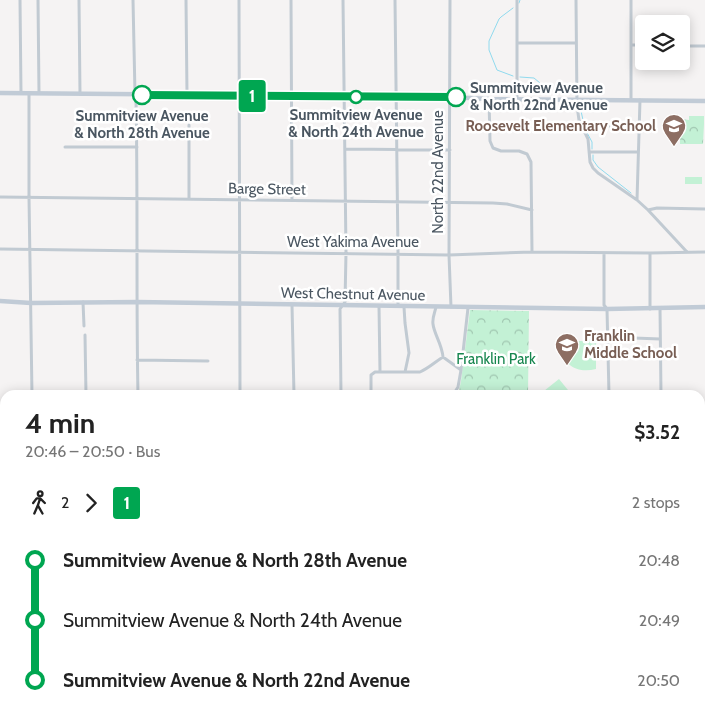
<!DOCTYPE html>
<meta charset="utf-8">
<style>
:root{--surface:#fff;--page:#f2f2f2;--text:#222;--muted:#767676}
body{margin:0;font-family:Cabin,sans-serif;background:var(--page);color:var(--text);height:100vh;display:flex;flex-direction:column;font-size:19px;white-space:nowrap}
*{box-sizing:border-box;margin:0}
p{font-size:16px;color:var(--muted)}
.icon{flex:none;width:28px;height:28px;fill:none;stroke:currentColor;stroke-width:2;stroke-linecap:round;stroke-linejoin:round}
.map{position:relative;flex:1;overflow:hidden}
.details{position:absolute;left:0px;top:390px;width:705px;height:331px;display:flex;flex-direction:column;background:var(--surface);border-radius:15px 15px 0 0;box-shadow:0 2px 12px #0003}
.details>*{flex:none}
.badge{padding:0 10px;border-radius:4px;font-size:18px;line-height:32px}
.fabs{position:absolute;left:635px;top:15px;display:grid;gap:10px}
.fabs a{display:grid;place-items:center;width:55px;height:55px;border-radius:5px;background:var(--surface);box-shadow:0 2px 12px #0003;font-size:25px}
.map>.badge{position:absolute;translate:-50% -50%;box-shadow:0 0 0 2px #fff}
.legs{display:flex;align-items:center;gap:8px;height:55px;padding:0 25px;font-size:16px}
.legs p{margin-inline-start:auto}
.head{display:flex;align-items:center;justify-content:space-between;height:85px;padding:0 25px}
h1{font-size:28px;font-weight:700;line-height:38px}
ul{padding:0 25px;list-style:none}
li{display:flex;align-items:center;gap:18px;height:60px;font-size:19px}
li i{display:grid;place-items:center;width:8px;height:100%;margin:0 6px;background:currentColor}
li i::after{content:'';width:12px;height:12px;margin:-6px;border:4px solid;border-radius:50%;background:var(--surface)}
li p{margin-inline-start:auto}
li:first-child i{background:linear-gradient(#0000 50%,currentColor 0)}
li:last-child i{background:linear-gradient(currentColor 50%,#0000 0)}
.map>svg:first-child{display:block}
</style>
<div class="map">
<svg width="705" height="721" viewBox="0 0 705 721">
<defs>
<pattern id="park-crowns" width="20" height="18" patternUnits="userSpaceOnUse" patternTransform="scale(1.25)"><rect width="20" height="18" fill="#c3f1d5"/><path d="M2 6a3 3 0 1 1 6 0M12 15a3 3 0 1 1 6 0" fill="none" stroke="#a0c6b0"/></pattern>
</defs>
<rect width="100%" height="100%" fill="#f5f3f3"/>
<path fill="url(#park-crowns)" d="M682 119 689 120V124H704L703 144H680V138L682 135Z
M685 177H702V184H685Z
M470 310 529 311 528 395H456L459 391 461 381Z"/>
<path fill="#c3f1d5" d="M689 116H704V124H689Z
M583 339H593L596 342V369C576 374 559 364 563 341H583Z
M559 379 572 395H539Z"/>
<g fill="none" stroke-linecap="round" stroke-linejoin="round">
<path stroke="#90daee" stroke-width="1" d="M519 3 520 0
M513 76 497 70 489 50V41L499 19 501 17 513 8
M520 77 534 78 540 83
M581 111 585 129 592 142V149
M593 155V160L598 167 631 193"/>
<path stroke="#c1cad2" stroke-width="3" d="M20 0 21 93
M38 0 39 93
M79 0 80 94
M133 0 135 94 136 100C138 198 136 297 138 395
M186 0 187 94
M239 0 240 395
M291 0 292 200
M395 0 398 253V306
M450 0 449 255 451 307
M517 0V99
M576 0 577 106 579 120 588 139 590 162 593 168 598 173 637 200 648 210 687 252
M631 0V100
M517 43H576
M632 45H644
M681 46H705
M29 93V197L32 395
M489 99 490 141 493 148 501 151H519L527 154 531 162 532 252
M581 126H639
M65 147H137
M345 149 450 150
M589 152H638
M0 197 493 203 507 204 532 210
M189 199V125
M637 200 640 100
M648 210 657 208 705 209
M0 249 449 255 532 252 650 253 705 252
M604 253V305L607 309 609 395
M650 253V309
M83 302 84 326
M292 305 294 395
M379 306 380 372
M404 307 405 323 409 353 405 372
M436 307C435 312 432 318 433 324 434 334 442 344 443 357
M660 308 661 395
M85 335 86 395
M608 337 660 339
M137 360 208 361
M341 395 340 309 345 302 346 253 343 0
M371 395V375L375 372H420C429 368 435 362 443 357L461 370
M453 395 458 387 461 370 468 308
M700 418H705
M700 625H705
M88 716 90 721
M137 716 139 721
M188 716V721
M347 716V721
M396 716 399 718V721
M451 716V721
M554 716V721
M609 716V721
M0 720 71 721
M241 721V716
M295 721V716
M660 721V716"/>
<path stroke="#c1cbd6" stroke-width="4.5" d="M0 93 450 97 489 99 705 101
M0 301 31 303 137 302 607 309 705 307
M0 509H5
M700 520 705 521"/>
</g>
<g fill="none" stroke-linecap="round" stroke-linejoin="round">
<g stroke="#fff" stroke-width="11">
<path id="line-1" d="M142 95 456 97"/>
</g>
<use href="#line-1" stroke="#00a651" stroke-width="8"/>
</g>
<defs>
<g id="school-pin" transform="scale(1.25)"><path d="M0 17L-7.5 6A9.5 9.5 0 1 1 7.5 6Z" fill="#8d6e63" stroke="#fff"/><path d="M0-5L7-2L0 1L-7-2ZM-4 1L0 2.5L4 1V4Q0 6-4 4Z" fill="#fff"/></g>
</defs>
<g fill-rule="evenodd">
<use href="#school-pin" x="674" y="126"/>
<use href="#school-pin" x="567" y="345"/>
</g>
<g fill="#fff" stroke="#00a651" stroke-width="2.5">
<circle cx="142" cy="95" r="9"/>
<circle cx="356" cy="97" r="6"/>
<circle cx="456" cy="97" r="9"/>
</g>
<g text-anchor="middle" stroke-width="5" stroke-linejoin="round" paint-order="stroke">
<g font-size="15" font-weight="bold" fill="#4a5661" stroke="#fff">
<text x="470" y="93" text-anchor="start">Summitview Avenue<tspan x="470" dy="17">&amp; North 22nd Avenue</tspan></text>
<text x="356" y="120">Summitview Avenue<tspan x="356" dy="17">&amp; North 24th Avenue</tspan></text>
<text x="142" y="121">Summitview Avenue<tspan x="142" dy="17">&amp; North 28th Avenue</tspan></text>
</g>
<g font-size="15" font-weight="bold" fill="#785e54" stroke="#fff" text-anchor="end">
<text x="656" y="131">Roosevelt Elementary School</text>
<text x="584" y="341" text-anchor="start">Franklin<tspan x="584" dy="17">Middle School</tspan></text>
</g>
<g font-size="15" fill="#4a5661" stroke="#fff">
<text transform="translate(438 172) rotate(-90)" y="5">North 22nd Avenue</text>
<text transform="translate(267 189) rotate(1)" y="5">Barge Street</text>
<text x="353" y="247">West Yakima Avenue</text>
<text transform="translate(353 294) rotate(1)" y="5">West Chestnut Avenue</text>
</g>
<g font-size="15" fill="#17864f" stroke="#fff">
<text x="496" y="364">Franklin Park</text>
</g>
</g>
</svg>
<div class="fabs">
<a><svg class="icon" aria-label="layers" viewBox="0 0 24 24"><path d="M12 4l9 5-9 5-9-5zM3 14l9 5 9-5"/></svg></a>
</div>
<b class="badge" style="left:252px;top:96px;background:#00a651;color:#fff">1</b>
<section class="details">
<div class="head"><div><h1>4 min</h1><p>20:46 – 20:50 · Bus</p></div><b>$3.52</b></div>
<div class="legs"><svg class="icon" aria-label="walk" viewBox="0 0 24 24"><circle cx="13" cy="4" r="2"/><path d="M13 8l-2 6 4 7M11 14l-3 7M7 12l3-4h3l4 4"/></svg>2<svg class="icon" aria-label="forward" viewBox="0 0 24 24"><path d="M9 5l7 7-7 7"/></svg><b class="badge" style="background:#00a651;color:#fff">1</b><p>2 stops</p></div>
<ul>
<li><i style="color:#00a651"></i><b>Summitview Avenue &amp; North 28th Avenue</b><p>20:48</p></li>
<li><i style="color:#00a651"></i><span>Summitview Avenue &amp; North 24th Avenue</span><p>20:49</p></li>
<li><i style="color:#00a651"></i><b>Summitview Avenue &amp; North 22nd Avenue</b><p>20:50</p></li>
</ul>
</section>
</div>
